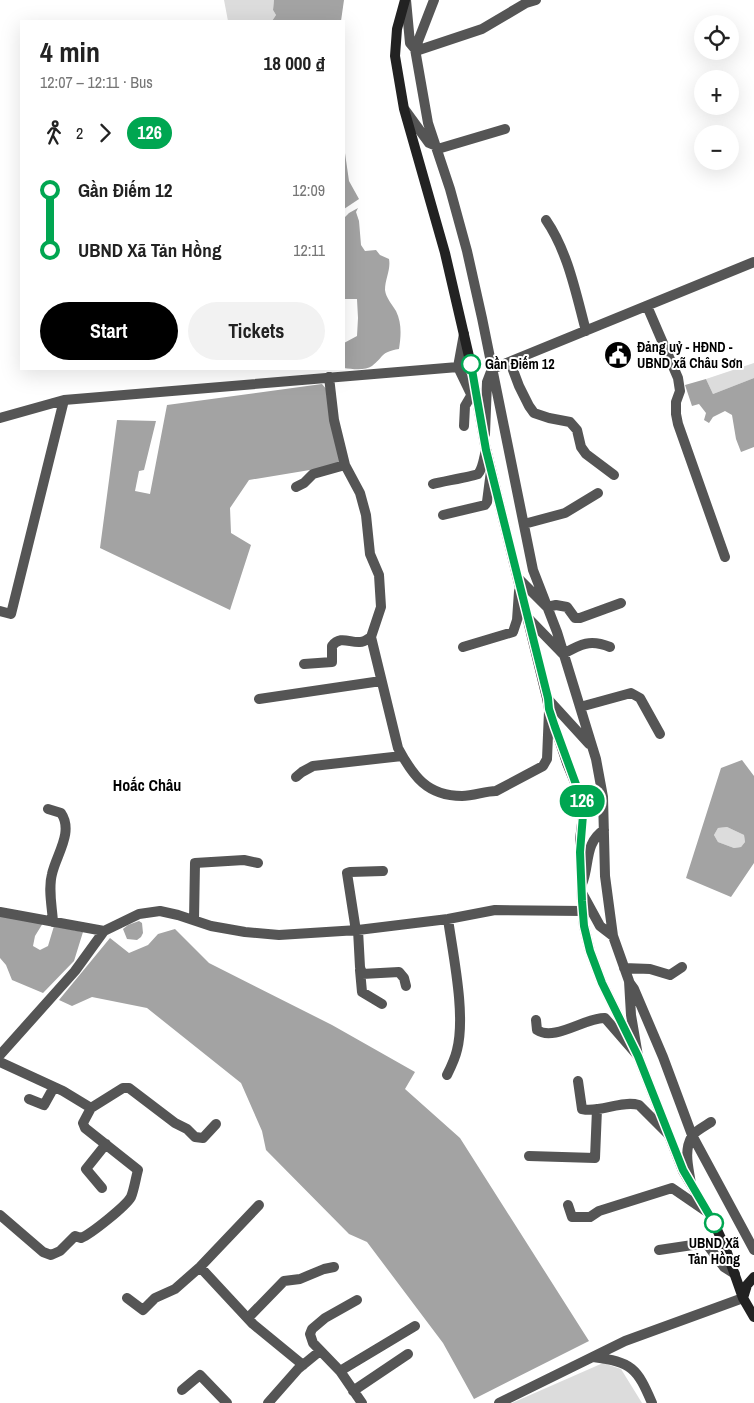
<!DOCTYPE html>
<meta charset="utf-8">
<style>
:root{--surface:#fff;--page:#f2f2f2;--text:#222;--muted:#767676;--accent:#000}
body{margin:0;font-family:"Archivo Narrow",sans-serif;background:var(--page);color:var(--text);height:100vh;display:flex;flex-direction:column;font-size:19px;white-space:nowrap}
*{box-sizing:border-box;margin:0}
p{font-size:16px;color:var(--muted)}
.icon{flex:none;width:28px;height:28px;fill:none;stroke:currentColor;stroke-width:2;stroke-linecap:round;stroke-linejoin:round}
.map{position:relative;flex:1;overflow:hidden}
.panel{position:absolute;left:20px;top:20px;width:325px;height:350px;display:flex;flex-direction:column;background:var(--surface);border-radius:0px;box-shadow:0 5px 20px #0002}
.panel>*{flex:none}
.badge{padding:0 10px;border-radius:16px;font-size:18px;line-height:32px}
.tools{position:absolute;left:694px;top:15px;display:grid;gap:10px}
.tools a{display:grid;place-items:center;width:45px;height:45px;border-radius:50%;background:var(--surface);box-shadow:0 5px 20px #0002;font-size:25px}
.map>.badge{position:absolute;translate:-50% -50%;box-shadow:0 0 0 2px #fff}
.legs{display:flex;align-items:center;gap:8px;height:55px;padding:0 20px;font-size:16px}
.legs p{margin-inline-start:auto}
.summary{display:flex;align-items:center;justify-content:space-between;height:85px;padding:0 20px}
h1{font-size:28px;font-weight:700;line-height:38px}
.primary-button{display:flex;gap:10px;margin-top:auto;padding:10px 20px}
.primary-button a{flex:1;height:58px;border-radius:30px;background:var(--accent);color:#fff;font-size:20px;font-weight:700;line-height:58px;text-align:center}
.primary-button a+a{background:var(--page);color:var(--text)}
ul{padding:0 20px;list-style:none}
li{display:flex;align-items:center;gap:18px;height:60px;font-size:19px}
li i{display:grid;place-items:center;width:8px;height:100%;margin:0 6px;background:currentColor}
li i::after{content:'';width:12px;height:12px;margin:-6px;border:4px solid;border-radius:50%;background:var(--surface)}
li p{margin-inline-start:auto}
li:first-child i{background:linear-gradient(#0000 50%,currentColor 0)}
li:last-child i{background:linear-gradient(currentColor 50%,#0000 0)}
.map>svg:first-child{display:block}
</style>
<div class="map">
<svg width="754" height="1403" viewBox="0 0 754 1403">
<rect width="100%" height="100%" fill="#fff"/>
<path fill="#dcdcdc" d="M224 0H274L273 10 276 15 272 21H228Z
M754 363V378L713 394 706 379Z
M727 827 744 835 745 842 741 847 734 848 718 842 714 835 718 828Z
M603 1363 621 1369 642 1403H512Z"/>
<path fill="#a3a3a3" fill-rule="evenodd" d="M274 0H344L341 21H272L276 15 273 10Z
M344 146 349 181 359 199 344 209Z
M358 208 356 212 359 221 361 245 365 251 376 250 380 255 389 259C391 270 385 279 385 290 386 298 392 304 396 311 402 323 401 336 399 349 380 352 384 357 372 366 365 371 352 369 344 368V343L357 336 358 318 357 299H344V218L349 213Z
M754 378V447L741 452 736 439 732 415 725 411 713 417 709 423 704 420 706 413 699 404 692 406 685 385 706 379 713 394Z
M322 384 328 391 344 461 340 465 249 480 230 508 231 533 251 545 230 610 100 548 117 420 156 421 144 470 139 471 135 491 150 494 167 405Z
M742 760 754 776V863L731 897 686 878 721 768ZM727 827 744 835 745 842 741 847 734 848 718 842 714 835 718 828Z
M0 914 43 923 35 936 33 946 40 950 48 946 54 926 83 932 74 961 43 993 12 980 6 965 0 958Z
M139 921 142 923 143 933 141 937 137 940 127 939 123 929 128 925Z
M175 929 209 963 332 1025 415 1072 405 1089 460 1138 589 1341 474 1399 443 1343 367 1242 349 1234 266 1150 262 1131 241 1083 147 1008 92 997 72 1006 59 1000 110 938 129 953 148 945 158 934Z"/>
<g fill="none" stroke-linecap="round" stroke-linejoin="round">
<path stroke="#555" stroke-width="10" d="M406 0 410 43 415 49 419 50 482 29 526 3 536 0
M434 0 415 49 428 123 450 189 467 251 482 318 533 570 557 632 596 759 603 797 605 876 613 936 629 981 631 1015 638 1056 605 1018C586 1017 554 1042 537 1030L536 1020
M405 110 429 143 441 148 505 129
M546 220C568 252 576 294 586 331
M647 306 678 378 680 391 676 402V414L678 424 725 557
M464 334 458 367 471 394
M510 362 519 386 529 406 534 413 549 418 570 422 577 430 581 447 586 454 614 475
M329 377 334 420 345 465 360 493 366 515 370 554 379 575 381 607 371 637 398 748C413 776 427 796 462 796 474 796 485 791 496 791L543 766 547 759 549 711
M0 418 64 400 458 367
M464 426 465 406 475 389
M485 434 487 382 492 369 754 262
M433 484C440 482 475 476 478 474 483 469 484 457 486 450
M296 487 304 483 313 474 345 465
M443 515 485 505 487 502 491 471
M524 524 565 513 598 493
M518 578 547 607 556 605 567 607 575 618H580L621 603
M0 611 11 614 64 400
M528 618 563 654C581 644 590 639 610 647
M463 647 513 632 517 620 519 591
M304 664 332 662V646C340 635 350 643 360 642 364 642 368 639 371 637
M547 698 589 744
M259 699 381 681
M580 707 631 693 640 698 660 734
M296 777 302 772 313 766 402 756
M48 809 61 813C74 832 56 855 52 874 48 889 52 906 53 922
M582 884C590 865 584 843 604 830
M582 893 600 926 613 936
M0 912 104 931
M194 920 195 863 244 860 258 863
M358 930 360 967 362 974 399 972 404 978 406 986
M356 931 347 873 350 872 383 871
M624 968 650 969 670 975 682 967
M360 970 362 992 382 1004
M629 982 634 989 663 1057 692 1135 754 1250
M0 1055 75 971 104 931 139 914 160 911 178 915 211 926 245 932 279 935 358 930 448 919 495 910 583 911
M0 1062 63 1091 91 1108
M447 1075C451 1067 455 1059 457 1050 466 1015 453 955 448 919
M578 1081 582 1109C600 1113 621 1100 639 1105L669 1135
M29 1099 44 1105 54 1087
M529 1156 595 1158 597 1109
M691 1184C689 1169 683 1151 692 1136 695 1131 705 1126 711 1122
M102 1188 86 1169 106 1144
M568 1205 572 1217H590L599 1211 672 1188 707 1212
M0 1215 43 1252 51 1255 60 1251 75 1236 81 1238C91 1234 126 1206 131 1197 134 1190 136 1177 138 1170L85 1128 83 1123 91 1108 123 1088H129L175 1123 187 1129 195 1137 203 1138 216 1124
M659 1250 706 1243 724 1267 735 1274
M200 1267 253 1324 303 1365
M127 1298 143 1310 155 1298 175 1289 200 1267 259 1205
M357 1300 325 1318 312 1329 310 1334 313 1343 340 1371 362 1403
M248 1318 284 1281 300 1279 324 1269 334 1267
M593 1357C632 1362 637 1368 652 1403
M340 1371 415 1326
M182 1390 200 1375 227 1403
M353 1391 408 1354
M268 1403 298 1369 320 1351
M499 1403 625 1341 743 1298"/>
<path stroke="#222" stroke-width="10" d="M405 0 397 29 395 56 404 109 445 253 471 365 485 445 547 698 549 709 567 763 581 797 583 815 580 840 582 901 584 926 590 951 602 983 638 1056 683 1171 714 1223 725 1247 743 1298 754 1317
M743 1298 747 1285 754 1277"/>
</g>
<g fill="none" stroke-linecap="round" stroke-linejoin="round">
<g stroke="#fff" stroke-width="11">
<path id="line-1" d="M471 364 486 450 548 698 549 709 555 727 581 798 583 815 580 852 582 901 584 926 590 951 602 983 638 1056 683 1170 714 1223"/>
</g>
<use href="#line-1" stroke="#00a651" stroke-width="8"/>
</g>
<defs>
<g id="civic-disc" transform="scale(1.4375)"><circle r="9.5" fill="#000" stroke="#fff"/><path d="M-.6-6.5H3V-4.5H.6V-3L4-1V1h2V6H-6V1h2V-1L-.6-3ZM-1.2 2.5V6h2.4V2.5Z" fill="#fff"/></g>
</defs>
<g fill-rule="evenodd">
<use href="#civic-disc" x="618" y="355"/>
</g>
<g fill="#fff" stroke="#00a651" stroke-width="2.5">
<circle cx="471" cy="364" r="9"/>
<circle cx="714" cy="1223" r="9"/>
</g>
<g text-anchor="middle" stroke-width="4" stroke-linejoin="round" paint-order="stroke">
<g font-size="14" font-weight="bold" fill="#000" stroke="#fff" text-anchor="start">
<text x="637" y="352">Đảng uỷ - HĐND -<tspan x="637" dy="16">UBND xã Châu Sơn</tspan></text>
</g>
<g font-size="14" font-weight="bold" fill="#000" stroke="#fff" text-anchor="start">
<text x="485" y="369">Gần Điếm 12</text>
<text x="714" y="1248" text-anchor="middle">UBND Xã<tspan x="714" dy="16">Tản Hồng</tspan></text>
</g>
<g font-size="16" font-weight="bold" fill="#000" stroke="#fff">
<text x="147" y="791">Hoắc Châu</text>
</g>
</g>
</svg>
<div class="tools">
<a><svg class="icon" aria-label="locate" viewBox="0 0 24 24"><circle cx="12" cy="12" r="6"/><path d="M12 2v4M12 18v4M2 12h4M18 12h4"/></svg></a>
<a>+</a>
<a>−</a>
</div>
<b class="badge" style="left:582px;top:801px;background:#00a651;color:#fff">126</b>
<section class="panel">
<div class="summary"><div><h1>4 min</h1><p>12:07 – 12:11 · Bus</p></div><b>18 000 ₫</b></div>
<div class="legs"><svg class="icon" aria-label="walk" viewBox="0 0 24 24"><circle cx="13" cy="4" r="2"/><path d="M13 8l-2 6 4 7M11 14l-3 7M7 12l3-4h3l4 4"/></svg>2<svg class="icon" aria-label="forward" viewBox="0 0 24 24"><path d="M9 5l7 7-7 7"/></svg><b class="badge" style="background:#00a651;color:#fff">126</b></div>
<ul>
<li><i style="color:#00a651"></i><b>Gần Điếm 12</b><p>12:09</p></li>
<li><i style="color:#00a651"></i><b>UBND Xã Tản Hồng</b><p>12:11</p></li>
</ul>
<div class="primary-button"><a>Start</a><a>Tickets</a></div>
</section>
</div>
